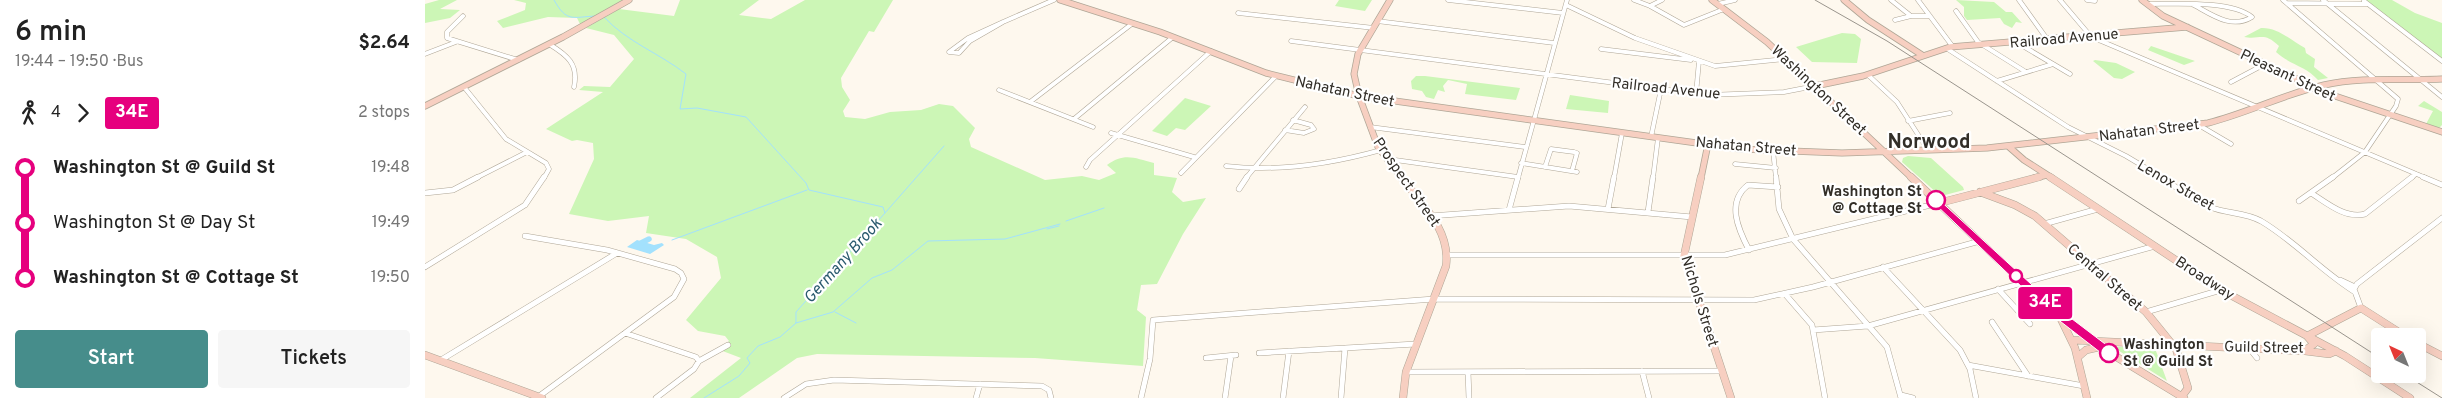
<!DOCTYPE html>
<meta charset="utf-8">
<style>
:root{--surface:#fff;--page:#f6f6f6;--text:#222;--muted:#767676;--accent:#468d8b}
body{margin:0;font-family:Overpass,sans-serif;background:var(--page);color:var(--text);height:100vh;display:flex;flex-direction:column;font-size:19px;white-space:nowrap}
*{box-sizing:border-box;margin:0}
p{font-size:16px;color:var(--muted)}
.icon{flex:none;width:28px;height:28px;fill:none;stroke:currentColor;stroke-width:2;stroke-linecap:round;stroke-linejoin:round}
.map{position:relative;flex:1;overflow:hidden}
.details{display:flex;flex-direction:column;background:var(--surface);width:425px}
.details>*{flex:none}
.badge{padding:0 10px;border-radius:4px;font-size:18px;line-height:32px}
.needle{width:32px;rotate:317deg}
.fabs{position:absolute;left:1946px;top:328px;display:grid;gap:10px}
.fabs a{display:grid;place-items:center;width:55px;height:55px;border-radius:5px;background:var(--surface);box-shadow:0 5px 20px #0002;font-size:25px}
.map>.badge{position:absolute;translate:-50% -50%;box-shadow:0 0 0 2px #fff}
.legs{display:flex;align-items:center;gap:8px;height:55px;padding:0 15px;font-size:16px}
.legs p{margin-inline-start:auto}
.summary{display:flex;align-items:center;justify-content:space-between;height:85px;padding:0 15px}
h1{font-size:28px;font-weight:600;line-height:38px}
.cta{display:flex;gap:10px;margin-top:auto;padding:10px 15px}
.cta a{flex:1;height:58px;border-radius:5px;background:var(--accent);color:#fff;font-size:20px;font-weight:600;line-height:58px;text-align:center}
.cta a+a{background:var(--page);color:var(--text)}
ul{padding:0 15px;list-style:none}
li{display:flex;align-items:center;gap:18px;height:55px;font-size:19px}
li i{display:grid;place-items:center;width:8px;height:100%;margin:0 6px;background:currentColor}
li i::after{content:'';width:12px;height:12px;margin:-6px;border:4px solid;border-radius:50%;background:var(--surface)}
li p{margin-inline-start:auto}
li:first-child i{background:linear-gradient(#0000 50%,currentColor 0)}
li:last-child i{background:linear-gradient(currentColor 50%,#0000 0)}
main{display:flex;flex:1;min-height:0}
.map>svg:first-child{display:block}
</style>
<main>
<section class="details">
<div class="summary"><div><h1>6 min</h1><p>19:44 – 19:50 · Bus</p></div><b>$2.64</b></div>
<div class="legs"><svg class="icon" aria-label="walk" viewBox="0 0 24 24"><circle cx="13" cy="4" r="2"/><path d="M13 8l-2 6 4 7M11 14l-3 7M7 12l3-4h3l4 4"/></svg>4<svg class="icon" aria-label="forward" viewBox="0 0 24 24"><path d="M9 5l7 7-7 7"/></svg><b class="badge" style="background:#e6007e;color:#fff">34E</b><p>2 stops</p></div>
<ul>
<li><i style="color:#e6007e"></i><b>Washington St @ Guild St</b><p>19:48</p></li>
<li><i style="color:#e6007e"></i><span>Washington St @ Day St</span><p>19:49</p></li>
<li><i style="color:#e6007e"></i><b>Washington St @ Cottage St</b><p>19:50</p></li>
</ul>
<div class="cta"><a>Start</a><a>Tickets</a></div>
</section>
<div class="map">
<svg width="2017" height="398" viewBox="0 0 2017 398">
<rect width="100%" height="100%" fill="#fef8ee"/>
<path fill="#ccf6b6" d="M14 0H32L15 9 35 10 25 18 0 23V4Z
M89 0H201L156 26 152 18 123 17 78 28 72 21 100 10 101 3Z
M255 0H334L314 15 346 19 380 0H468L449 32 444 31 416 78 417 87 425 100 418 111 420 117 440 119 465 112 496 110 514 104 528 106 550 128 544 139 546 147 620 180 657 176 674 180 691 173 682 165C699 152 710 158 729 163V175L752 178 747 192 758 202 781 198 758 234 732 284 716 285 712 310 721 317 718 366 610 358 392 354 372 358 314 398H265L316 358 295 350 304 341 300 336 273 331 261 320 296 278 292 257 261 239 221 233 224 216 183 221 144 214 169 159 168 143 152 140 147 141 121 129 178 92 154 90 159 86 185 87 209 59 189 35 161 28 194 9 249 16Z
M914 0H947L940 11 910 6Z
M1531 0 1569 2 1581 12H1587L1597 23 1591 22 1587 28 1579 24 1575 18 1542 20 1539 16V7Z
M1940 0H1967L1990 13 2017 23V59Z
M1836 28C1852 27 1866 40 1880 48L1881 53 1890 59 1889 67 1903 78 1893 80C1881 66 1865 65 1851 52L1854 46C1838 31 1836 40 1819 37Z
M1417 33 1430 34 1436 39 1432 63 1387 62 1371 47Z
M1726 46 1770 61 1759 65 1723 50Z
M1670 60 1691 63 1710 72 1697 79 1689 78 1668 61Z
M991 76H1000L1095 88 1091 100 1040 94 1042 84 1023 80 1018 86 1020 92 1013 90 1009 99 1001 97 997 91 987 89 986 81Z
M1145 95 1184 101 1183 113 1141 109Z
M760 98 786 106 760 130 751 128 742 136 727 131Z
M1999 101 2017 112V125L2014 128 2001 124 2008 111 1993 106Z
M1483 156 1506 158 1538 187 1539 190 1520 195 1513 194 1477 162 1478 158Z
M1691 347H1734L1735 349 1731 351 1742 381 1691 349Z"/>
<path fill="#a3e1fd" d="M212 240 229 245 237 243 239 245 225 254 202 247Z"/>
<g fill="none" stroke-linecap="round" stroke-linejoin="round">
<path stroke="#a3e1fd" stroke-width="1" d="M129 0C142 23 147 17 171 16
M179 17C202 42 234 53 261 74L255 109 272 108 321 117 381 183 384 190 458 207 460 213 371 312V323L355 337 333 346 322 358 325 363 314 376 279 398
M460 213 519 146
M641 221 679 208
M622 229 634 226
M247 240 382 190
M410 312 431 323
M371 323 408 312 447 278 467 270 503 241 580 239 635 224"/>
<path stroke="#a3e1fd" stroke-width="5.5" d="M216 243 224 239"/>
<g stroke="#afa696" stroke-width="5">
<path id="street-far1" d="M1023 0 1138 13
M1209 0 1225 6 1259 25 1299 9
M1466 0 1486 16H1505
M1493 0 1528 47
M1594 0 1622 39
M1635 0 1663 33 1676 41 2001 178
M1662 0 1670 1
M1858 0 1973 99 1971 106 1940 152 1907 178
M1898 0 2017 97
M1939 1 2017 61
M1862 3 1943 4
M1293 4 1310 0
M1722 4C1750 4 1806 0 1827 17 1806 30 1786 14 1767 4
M1141 5 1210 38 1290 66 1360 59
M1225 6 1237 0
M1531 11 1553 42 1601 72
M813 13 949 28
M38 16 22 32V38L93 60
M1470 20 1486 16
M952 21 1129 43
M578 22 545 41 534 53 524 52 543 38Z
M578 22 629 0
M578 22 624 2
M866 41 1283 95 1359 92 1390 86
M1591 42 1645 74
M124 44C142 55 154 64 149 87
M1521 48 1643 127 1701 156 1738 178
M1176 49 1266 60
M0 54 31 42
M1443 75 1472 102 1503 150
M1572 81 1628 64
M1806 82 1840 64
M39 87 81 139 121 163 124 169 119 178
M574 90 668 127
M1271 94 1274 61
M605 102 708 23
M649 119 748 37
M1483 121 1525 113
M1772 124 1806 144
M945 127 1100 147
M860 130 879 133 889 129 886 125 868 120
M686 133 769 157
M1226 137 1236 89
M1348 151 1351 178
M963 159 1093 177
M1096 163 1152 172
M1310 164 1351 168
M801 166C853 172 906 164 956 150
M661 167 665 160 786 51
M1120 167 1126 149 1149 152 1152 153 1147 171
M756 173 851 76
M51 178 102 152
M821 178 880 107
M1093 178 1142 0
M1189 178 1197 133
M1228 178 1233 138
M1986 178 1991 174"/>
</g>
<g stroke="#afa696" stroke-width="6">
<path id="street" d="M1351 177 1354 209 1368 239 1462 347 1476 398
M1736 177C1751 187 1768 200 1785 207 1802 214 1819 212 1836 221 1870 241 1896 271 1930 292
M1998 177 2017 185
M814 189 822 177
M0 193 28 190 53 177
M1886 193C1902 203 1920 219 1940 214L1987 177
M1874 201 1908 177
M1183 209 1189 177
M1084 210 1093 177
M1223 212 1228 177
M1005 216 1144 206 1267 217
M1619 224 1673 209
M100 236 182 250 250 269 256 273 259 279 249 297 113 397
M1324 250C1313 229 1301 202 1323 185L1353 187
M1023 255H1300L1514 203
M0 267 100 205 119 177
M1458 267 1535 350 1545 369 1551 398
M1915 280 1930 287
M1573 289 1605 324
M1360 294 1387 325 1400 398
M1936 308 1929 289 1932 284 2017 218
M1721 312 1796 290
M1567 322 1603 376
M1388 330 1443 326 1730 246
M200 333 271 357 274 361
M1824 348 1832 358
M834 353 991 344
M781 358 811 355
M16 360 192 253
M1543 365 1659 386
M1217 371 1224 398
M981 372 1297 371
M1043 372 1044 398
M1476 395 1488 398
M231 398 269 369 274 361 303 345
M359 398 381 384 409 380 617 386 624 390 626 398
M551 398 555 384
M716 398 725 359 728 320 1009 299 1329 300 1388 287 1555 241
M800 398 806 356
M858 398 864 351
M916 398 920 348"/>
</g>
<g stroke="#afa696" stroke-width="7">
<path id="secondary-far1" d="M635 0 735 32 841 73 934 96 1315 149 1417 153 1562 148 1783 123C1823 113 1859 94 1899 85 1938 76 1978 81 2017 79
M965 0 933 54 929 74 934 96 953 147 977 178
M1287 0 1342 42 1487 178
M1419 0 1443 20 1497 55
M1717 0 1738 16 1904 94 2017 132
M1390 86 1438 76 1525 47 1762 27
M0 106 138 37 204 0
M1583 146 1599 160 1627 178
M1276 178 1283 144
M1609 178 1622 175"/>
</g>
<g stroke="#afa696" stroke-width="8">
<path id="secondary" d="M976 177C996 203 1026 230 1021 266L981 372 978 398
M1276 177 1259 256 1306 398
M1486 177 1626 309 1685 353 1759 398
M1625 177 1796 290 1920 356 1985 398
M1555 192 1590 205 1610 216 1721 312 1751 349 1763 388 1757 396
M1514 203 1614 177
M1636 319 1650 348 1662 398
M1647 340 1879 351 1889 344 1882 336 1936 308 1980 336
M1992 343 2017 356
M1880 351 1904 354 1911 351
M0 355 117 398
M1653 357 1661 350 1679 346"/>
</g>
<use href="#street-far1" stroke="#fff" stroke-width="4"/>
<use href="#street" stroke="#fff" stroke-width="5"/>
<use href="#secondary-far1" stroke="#f7cfc1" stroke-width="5.5"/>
<use href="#secondary" stroke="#f7cfc1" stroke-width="7"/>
<path stroke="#9a958d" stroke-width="1" d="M1390 0 1462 41 1955 358
M1979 374 2017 398"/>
</g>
<path fill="#e6007e" stroke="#fff" d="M1511 197 1630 306 1688 350V356H1680L1622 311 1508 202 1506 200Z"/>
<g fill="#fff" stroke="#e6007e" stroke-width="2.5">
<circle cx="1511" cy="200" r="9"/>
<circle cx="1591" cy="276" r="6"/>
<circle cx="1684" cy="353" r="9"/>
</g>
<g text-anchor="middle" stroke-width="4.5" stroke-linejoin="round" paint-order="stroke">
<g font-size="15" fill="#322e28" stroke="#fff">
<text transform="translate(1639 38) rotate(-5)" y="5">Railroad Avenue</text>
<text transform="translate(1863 75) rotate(25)" y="5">Pleasant Street</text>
<text transform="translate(1241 88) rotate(6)" y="5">Railroad Avenue</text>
<text transform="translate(1394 90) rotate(43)" y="5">Washington Street</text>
<text transform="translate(920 91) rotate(12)" y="5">Nahatan Street</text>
<text transform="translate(1724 130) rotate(-7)" y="5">Nahatan Street</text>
<text transform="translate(1321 146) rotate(5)" y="5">Nahatan Street</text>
<text transform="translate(982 182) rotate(55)" y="5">Prospect Street</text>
<text transform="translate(1751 185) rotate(30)" y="5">Lenox Street</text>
<text transform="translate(1680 277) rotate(41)" y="5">Central Street</text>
<text transform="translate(1780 278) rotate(33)" y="5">Broadway</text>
<text transform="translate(1275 301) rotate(73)" y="5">Nichols Street</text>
<text transform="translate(1839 347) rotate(1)" y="5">Guild Street</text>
</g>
<g font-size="15" font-weight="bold" fill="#322e28" stroke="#fff" text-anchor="end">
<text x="1497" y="196">Washington St<tspan x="1497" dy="17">@ Cottage St</tspan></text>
<text x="1698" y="349" text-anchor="start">Washington<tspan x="1698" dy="17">St @ Guild St</tspan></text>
</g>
<g font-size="16" font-style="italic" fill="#2a5a6e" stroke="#fff">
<text transform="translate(417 260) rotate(-48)" y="6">Germany Brook</text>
</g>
<g font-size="20" font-weight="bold" fill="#322e28" stroke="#fff">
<text x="1504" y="148">Norwood</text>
</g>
</g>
</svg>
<div class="fabs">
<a><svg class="needle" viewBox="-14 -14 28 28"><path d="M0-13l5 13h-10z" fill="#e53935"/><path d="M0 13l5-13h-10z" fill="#767676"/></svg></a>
</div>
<b class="badge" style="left:1620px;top:303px;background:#e6007e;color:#fff">34E</b>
</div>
</main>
